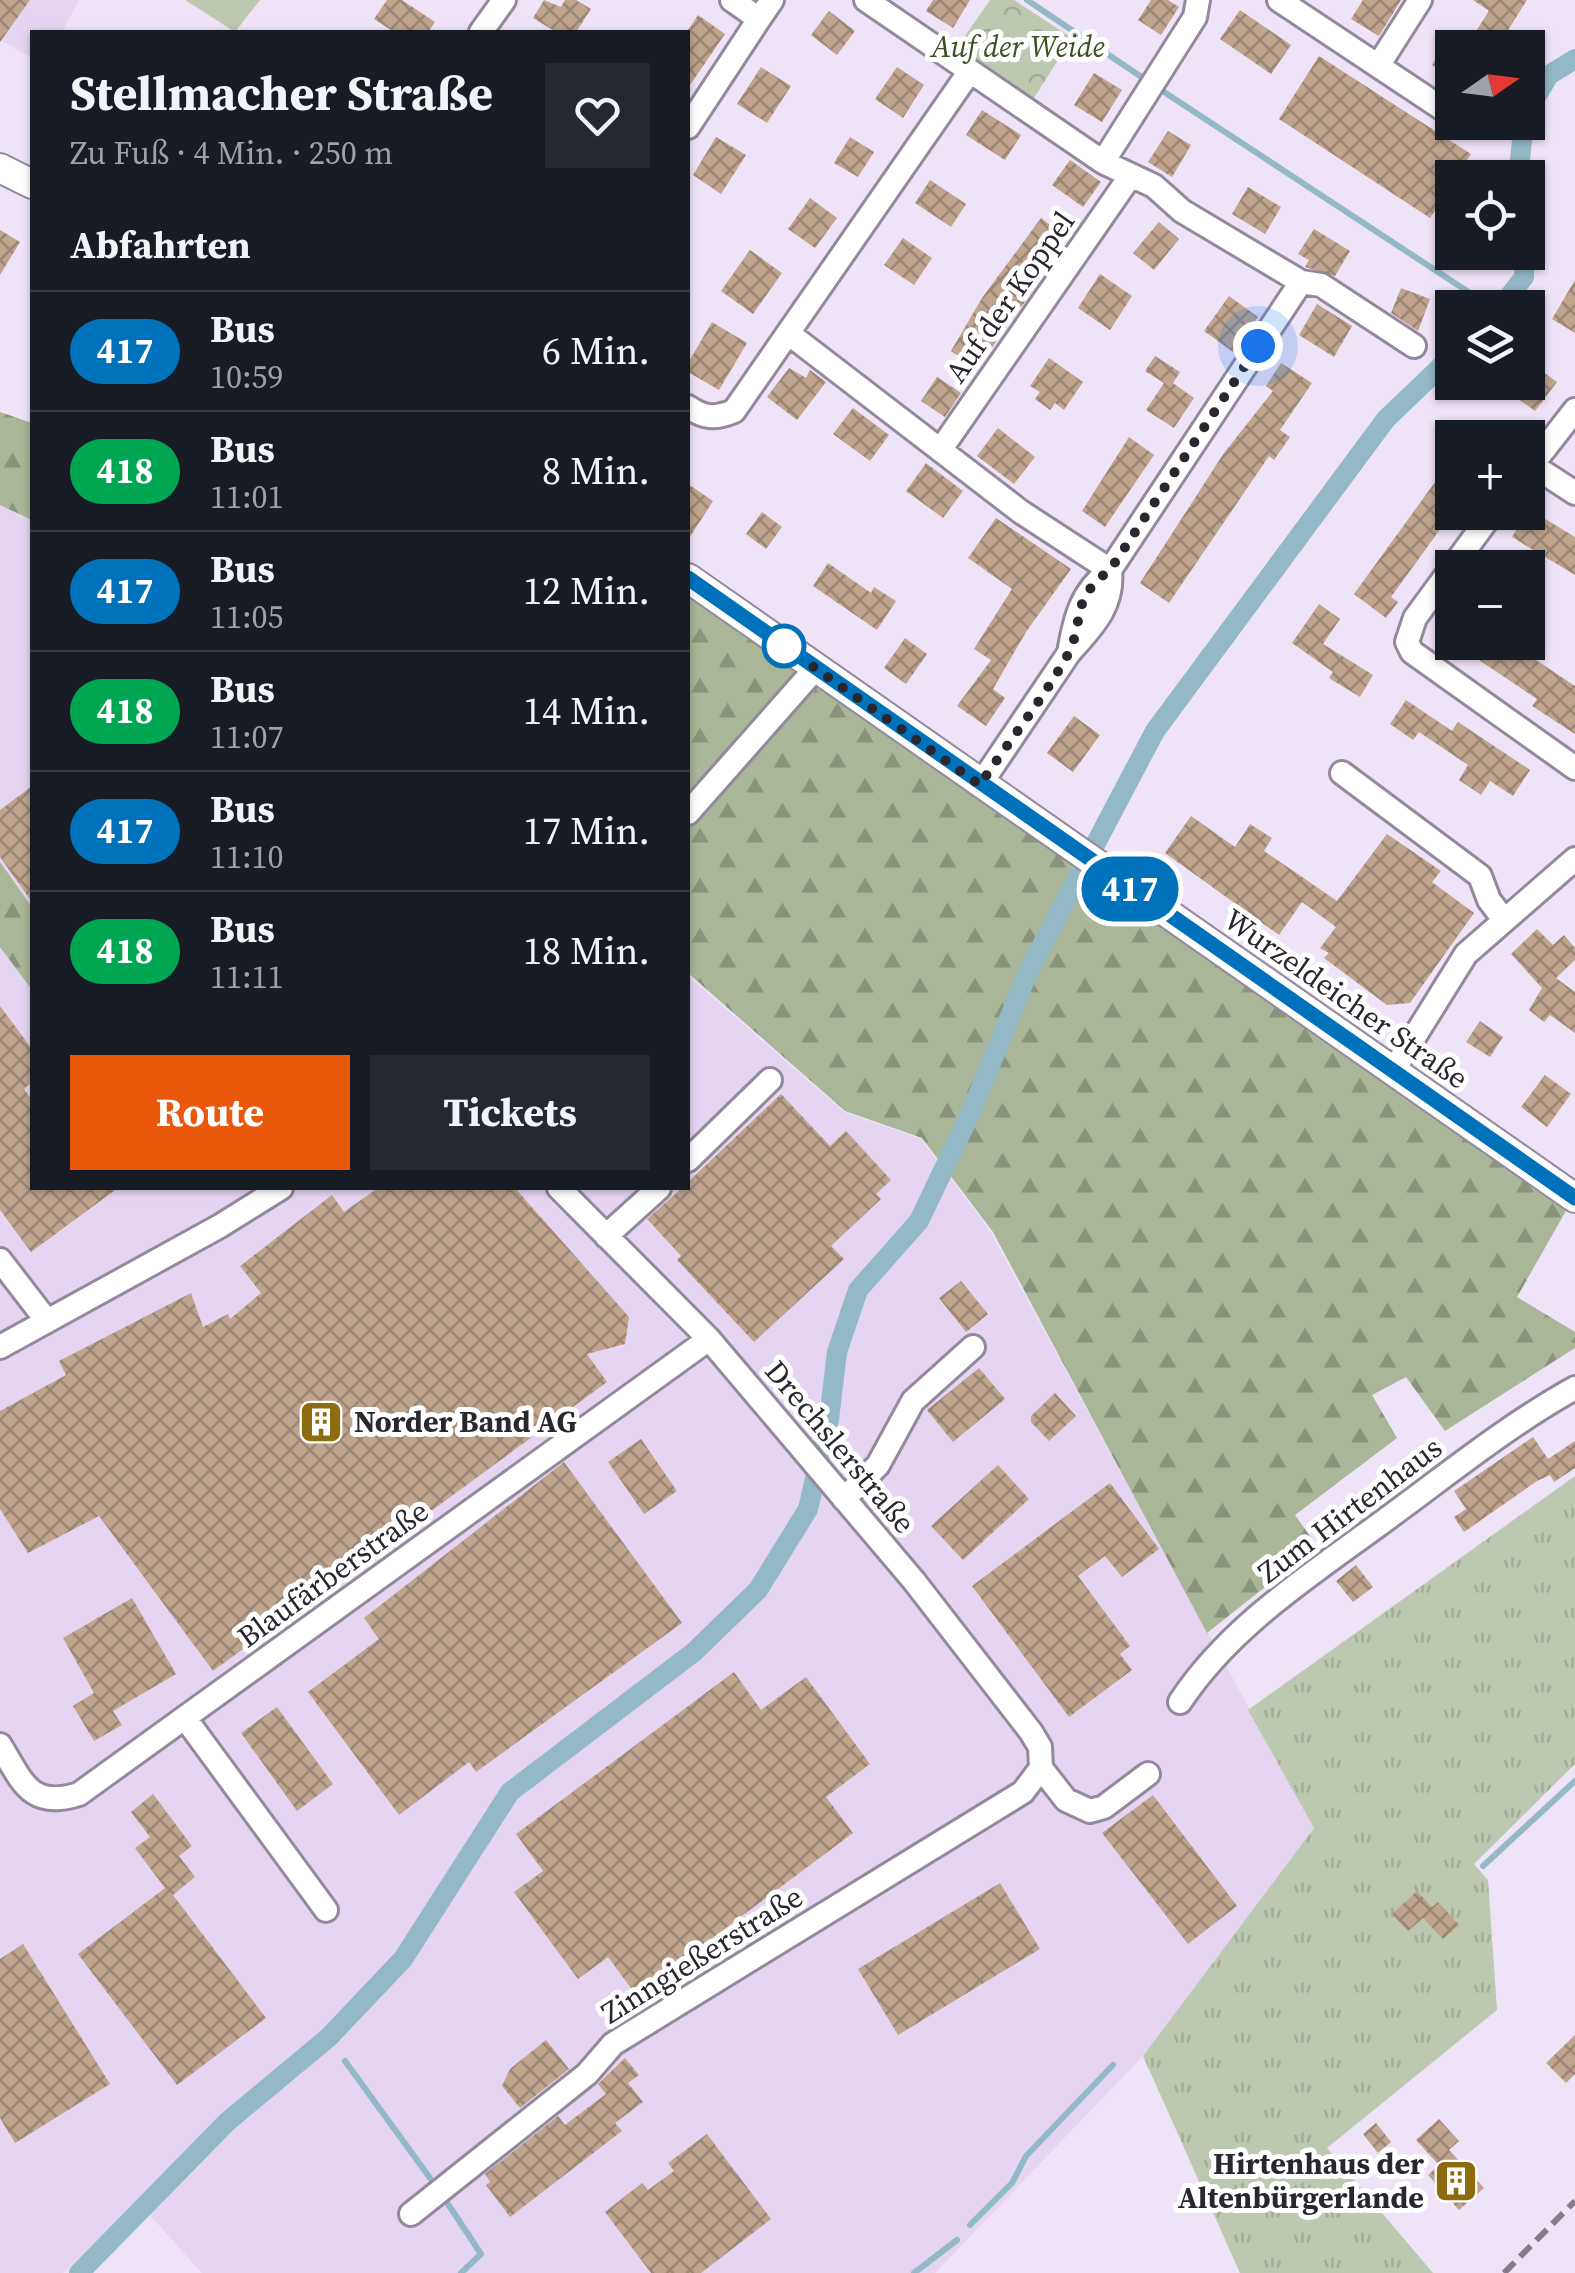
<!DOCTYPE html>
<html lang="de">
<meta charset="utf-8">
<style>
:root{--surface:#171b24;--page:#242831;--text:#f1f3f6;--muted:#9ea1a6;--line:#363941;--accent:#ea580c}
body{margin:0;font-family:"Source Serif 4",serif;background:var(--page);color:var(--text);height:100vh;display:flex;flex-direction:column;font-size:38px;white-space:nowrap}
*{box-sizing:border-box;margin:0}
p{font-size:32px;color:var(--muted)}
.icon{flex:none;width:55px;height:55px;fill:none;stroke:currentColor;stroke-width:2;stroke-linecap:round;stroke-linejoin:round}
.map{position:relative;flex:1;overflow:hidden}
.side{position:absolute;left:30px;top:30px;width:660px;height:1160px;display:flex;flex-direction:column;background:var(--surface);border-radius:0px;box-shadow:0 2px 8px #0004}
.side>*{flex:none}
.badge{padding:0 20px;border-radius:32px;font-size:35px;line-height:65px}
.needle{width:65px;rotate:76deg}
.fabs{position:absolute;left:1435px;top:30px;display:grid;gap:20px}
.fabs a{display:grid;place-items:center;width:110px;height:110px;border-radius:0px;background:var(--surface);box-shadow:0 2px 8px #0004;font-size:50px}
.you{position:absolute;width:50px;height:50px;margin:-25px;border:8px solid #fff;border-radius:50%;background:#1a73e8;box-shadow:0 0 0 15px #1a73e833}
.map>.badge{position:absolute;translate:-50% -50%;box-shadow:0 0 0 5px #fff}
h2{padding:0 40px;font-size:38px;line-height:90px}
.round{display:grid;place-items:center;flex:none;width:105px;height:105px;border-radius:0px;background:var(--page)}
.overview{display:flex;align-items:center;justify-content:space-between;height:170px;padding:0 40px}
h1{font-size:48px;font-weight:700;line-height:75px}
.action{display:flex;gap:20px;margin-top:auto;padding:20px 40px}
.action a{flex:1;height:115px;border-radius:0px;background:var(--accent);color:#fff;font-size:40px;font-weight:700;line-height:115px;text-align:center}
.action a+a{background:var(--page);color:var(--text)}
ul{padding:0;list-style:none}
li{display:flex;align-items:center;gap:30px;height:120px;padding:0 40px;border-top:2px solid var(--line)}
li div{flex:1}
li b{display:block;font-size:38px}
li em{font-style:normal}
li .badge{min-width:110px;font-weight:700;text-align:center}
.map>svg:first-child{display:block}
</style>
<div class="map">
<svg width="1575" height="2273" viewBox="0 0 1575 2273">
<defs>
<pattern id="grass-tufts" width="24" height="20" patternUnits="userSpaceOnUse" patternTransform="scale(2.5)"><rect width="24" height="20" fill="#bdc8b1"/><path d="M3 7l-1-3M5 7V3M7 7l1-3M15 17l-1-3M17 17v-4M19 17l1-3" fill="none" stroke="#a3ac99"/></pattern>
<pattern id="forest-firs" width="22" height="20" patternUnits="userSpaceOnUse" patternTransform="scale(2.5)"><rect width="22" height="20" fill="#a9b698"/><path d="M5 1l3.5 6h-7zM16 11l3.5 6h-7z" fill="#8a947c"/></pattern>
<pattern id="park-crowns" width="20" height="18" patternUnits="userSpaceOnUse" patternTransform="scale(2.5)"><rect width="20" height="18" fill="#bdc8b1"/><path d="M2 6a3 3 0 1 1 6 0M12 15a3 3 0 1 1 6 0" fill="none" stroke="#a3ac99"/></pattern>
<pattern id="building-cross-hatch" width="8" height="8" patternUnits="userSpaceOnUse" patternTransform="scale(2.5)"><rect width="8" height="8" fill="#bfa58e"/><path d="M0 0l8 8M0 8l8-8" fill="none" stroke="#9b8674"/></pattern>
</defs>
<rect width="100%" height="100%" fill="#efe3f8"/>
<path fill="#e5d5f1" d="M0 0H79L62 32H32V58L0 40Z
M0 412 32 423V1188H688V976L844 1112 921 1139 990 1231 1314 1828 1143 2056 935 2273H202L138 2202 63 2273H0Z"/>
<path fill="url(#grass-tufts)" d="M1575 1476V1764L1474 1864 1488 1880 1497 2010 1327 2148 1433 2273H1240L1143 2056 1314 1828 1248 1710Z"/>
<path fill="url(#forest-firs)" d="M0 412 32 423V520L0 505Z
M688 594 1108 882 1567 1209 1517 1297 1575 1332V1348L1445 1431 1406 1377 1372 1395 1397 1438 1295 1515 1317 1546 1207 1633 993 1232 922 1138 845 1111 688 973Z
M0 862 32 907V990L0 947Z"/>
<path fill="url(#park-crowns)" d="M990 0H1014L1072 38 1032 101 956 49Z"/>
<path fill="#bdc8b1" d="M185 0H260L235 32Z"/>
<g fill="none" stroke-linecap="round" stroke-linejoin="round">
<path stroke="#93b8c6" stroke-width="6" d="M1027 0 1143 78
M1161 90 1473 295
M1483 1866 1575 1781
M329 2037 333 2043
M345 2061 430 2178
M446 2201 481 2254 461 2273
M970 2225 1012 2183 1026 2156 1113 2065
M914 2273 957 2240"/>
<path stroke="#93b8c6" stroke-width="20" d="M1528 110 1549 75 1575 59
M1518 178 1524 122
M1500 308 1524 277 1525 252
M79 2273 227 2122 329 2037 403 1959 510 1792 694 1652 758 1590 808 1509 829 1419 837 1352 858 1290 919 1221 971 1112 1029 970 1155 731 1386 419 1452 356"/>
</g>
<path fill="url(#building-cross-hatch)" d="M0 0H30L0 42Z
M387 0H402L435 22 428 32H394L374 19Z
M544 0 561 7 565 0H576L591 9 576 32H556L533 18Z
M933 0H970L953 28 926 11Z
M1151 0H1168L1179 7 1161 35 1138 20Z
M1363 0H1401L1379 36 1351 19Z
M1473 0H1527L1497 48H1465L1489 11Z
M1240 10 1291 45 1271 74 1220 39Z
M829 11 855 31 837 55 811 35Z
M698 15 725 34 688 88V30Z
M1452 30V77L1432 65Z
M1319 56 1471 154 1430 218 1279 119Z
M761 67 791 86 767 123 737 104Z
M897 67 924 85 903 118 875 99Z
M1094 73 1122 90 1102 122 1074 105Z
M982 110 1021 135 1005 160 966 135Z
M1168 131 1191 145 1172 177 1148 162Z
M716 137 746 155 721 194 693 175Z
M850 137 874 152 858 177 834 163Z
M1070 160 1101 182 1083 207 1052 185Z
M930 180 966 204 951 227 915 203Z
M1248 187 1281 207 1265 234 1232 214Z
M810 198 837 218 815 248 788 229Z
M1041 218 1065 236 1029 283 1035 288 977 368 951 351 982 298Z
M1159 222 1179 239 1154 270 1133 253Z
M1314 229 1350 251 1335 276 1305 267 1309 260 1298 254Z
M0 230 20 242 0 275Z
M903 238 932 258 914 285 884 265Z
M750 250 782 273 753 314 721 291Z
M1100 274 1132 296 1110 330 1078 308Z
M1575 280V333L1552 319Z
M1401 288 1430 299 1418 331 1391 313Z
M1229 296 1258 317 1233 352 1204 331Z
M1317 304 1352 326 1334 357 1299 335Z
M712 322 747 343 719 390 688 372V363Z
M1155 356 1180 372 1173 383 1194 398 1174 428 1146 410 1164 383 1145 371Z
M1049 358 1083 382 1064 410 1055 403 1050 410 1035 399 1040 392 1030 386Z
M1528 361 1557 382 1535 411 1509 392 1516 382H1528Z
M1281 363 1312 383 1280 430 1290 437 1274 460 1269 456 1169 603 1140 583 1224 453 1273 391 1266 386Z
M789 368 806 378 810 370 826 382 797 420 767 397Z
M937 377 961 393 945 417 921 401Z
M853 408 889 435 870 461 833 434Z
M998 428 1035 457 1014 484 977 456Z
M1129 437 1154 455 1105 527 1082 511Z
M926 463 963 491 943 518 906 491Z
M1438 478 1452 488V530L1444 524 1391 597 1398 602 1386 618 1354 594Z
M688 484 713 501 688 540Z
M1529 509 1575 537V575L1512 537Z
M762 512 782 527 766 549 746 534Z
M996 518 1071 569 1026 632 993 689 1005 698 986 726 957 706 991 660 974 649 1012 589 968 558Z
M828 563 871 593 874 587 896 601 877 630 813 586Z
M1319 604 1340 619 1323 644 1373 675 1360 697 1329 678 1333 672 1292 643Z
M905 638 927 654 906 684 884 668Z
M1491 642H1509L1575 686V734L1532 706 1537 699 1479 660Z
M1406 700 1452 731 1458 722 1530 770 1513 796 1490 781 1481 795 1459 780 1468 765 1419 732 1413 740 1390 724Z
M1074 716 1100 735 1073 772 1047 753Z
M32 786V902L0 857V810Z
M1191 816 1235 847 1250 824 1272 838 1264 851 1337 901 1387 834 1441 871 1432 882 1474 913 1410 1003 1387 1005 1324 958 1329 953 1320 948 1336 927 1302 902 1279 935 1165 853Z
M1537 929 1553 945 1564 935 1575 948V960L1556 978 1575 992V1033L1550 1015 1544 1022 1529 1010 1542 988 1511 954Z
M0 1006 32 1049V1082L24 1089 32 1100V1188H118L31 1252 0 1210Z
M1480 1021 1503 1037 1490 1057 1466 1042Z
M1545 1075 1571 1094 1547 1127 1521 1107Z
M781 1094 830 1146 846 1131 891 1180 876 1194 881 1199 831 1246 844 1259 754 1342 677 1260 681 1256 647 1219 682 1188H688V1182Z
M378 1188H515L629 1317 625 1344 587 1354 607 1382 213 1671 99 1516 28 1553 0 1509V1411L66 1375 59 1361 191 1293 203 1327 228 1314 230 1319 261 1293 240 1266 332 1195 344 1212Z
M961 1281 988 1314 966 1332 939 1298Z
M979 1368 1005 1399 953 1442 927 1410Z
M1055 1393 1076 1416 1049 1441 1031 1422V1416Z
M1533 1437 1548 1459 1575 1441V1468L1554 1482 1550 1475 1537 1481 1464 1532 1454 1517 1466 1509 1454 1491Z
M641 1439 677 1491 644 1514 608 1462Z
M564 1462 682 1623 476 1772 469 1762 399 1815 308 1692 379 1639 364 1618Z
M998 1465 1029 1499 963 1560 931 1526Z
M1110 1483 1159 1549 1122 1577 1105 1556 1078 1576 1130 1646 1120 1654 1132 1670 1069 1717 972 1586Z
M1356 1565 1373 1587 1353 1602 1336 1581Z
M132 1598 176 1674 113 1711 122 1725 94 1741 73 1706 94 1693 63 1638Z
M734 1672 761 1710 806 1677 870 1764 826 1797 853 1833 636 1995 608 1957 578 1979 514 1892 543 1871 516 1834Z
M277 1707 333 1784 297 1811 241 1733Z
M153 1794 192 1846 179 1856 195 1877 173 1895 266 2018 177 2085 78 1954 165 1888 135 1848 150 1837 131 1812Z
M1153 1795 1237 1906 1188 1944 1102 1833Z
M1000 1883 1040 1949 898 2035 858 1969Z
M1417 1891 1432 1907 1438 1902 1459 1925 1443 1939 1423 1918 1408 1931 1392 1914Z
M23 1944 110 2084 15 2143 0 2118V1959Z
M1575 2035V2074L1566 2083 1546 2063Z
M546 2040 569 2069 520 2108 502 2086 510 2069Z
M625 2058 639 2075 628 2083 643 2102 615 2123 622 2131 510 2217 486 2185 490 2182 485 2174 558 2116 565 2125 606 2094 598 2084Z
M1439 2119 1459 2141 1449 2150 1484 2188 1459 2210 1428 2175 1439 2165 1416 2140Z
M1376 2123 1391 2142 1378 2153 1363 2134Z
M707 2134 771 2219 701 2273H651L605 2212 642 2183 648 2190 674 2171 668 2163Z"/>
<g fill="none" stroke-linecap="round" stroke-linejoin="round">
<g stroke="#93899c" stroke-width="28">
<path id="minor" d="M732 0 759 19 772 0
M866 0 1103 162 1154 186 1182 211 1301 282 1321 285 1414 346
M1279 0 1452 115
M481 32 504 0
M1378 66 1420 0
M688 127 759 19
M1103 162 1195 17 1198 0
M788 333 1021 512 1110 570
M688 407C704 418 715 419 734 411L970 71
M941 449 1129 178
M1532 465 1575 493
M1528 470 1575 410
M1493 512 1415 618 1407 642 1412 652 1575 768
M1110 570C1114 606 1092 627 1069 653 1075 618 1081 592 1110 570L1301 282
M1342 773 1480 876 1489 900 1504 920
M980 785 1069 653
M688 813 815 669
M1393 1071 1466 954 1575 859
M688 1160 770 1080
M559 1188 709 1339 914 1581 1031 1732 1040 1747 1041 1768
M606 1236 659 1188
M0 1260 47 1321
M0 1347 220 1226 281 1188
M844 1499 878 1465 913 1401 973 1347
M1180 1702C1232 1623 1317 1571 1392 1515 1452 1471 1510 1424 1575 1388
M185 1718 326 1910
M0 1745C22 1781 30 1810 79 1794L709 1339
M1041 1768 1066 1800 1090 1811 1104 1807 1148 1774
M411 2214 587 2074 613 2044 1023 1792 1041 1768"/>
</g>
<g stroke="#93899c" stroke-width="32">
<path id="major" d="M0 168 32 184
M688 578 1575 1198"/>
</g>
<use href="#minor" stroke="#fff" stroke-width="22"/>
<use href="#major" stroke="#fff" stroke-width="28"/>
<path stroke="#847c8a" stroke-width="6" stroke-dasharray="15 8" stroke-linecap="butt" d="M1504 2273 1575 2201"/>
</g>
<g fill="none" stroke-linecap="round" stroke-linejoin="round">
<g stroke="#fff" stroke-width="22">
<path id="line" d="M688 578 1575 1198"/>
</g>
<use href="#line" stroke="#0072bc" stroke-width="15"/>
<path stroke="#2a262e" stroke-width="10" stroke-dasharray="0 18" d="M784 646 980 785C1008 742 1042 701 1067 656 1086 621 1068 601 1110 570L1258 346"/>
</g>
<defs>
<g id="building-square" transform="scale(2.25)"><rect x="-9" y="-9" width="18" height="18" rx="4" fill="#8d6c10" stroke="#fff"/><path d="M-4-6H4V6H1V3H-1V6H-4ZM-2.5-4.3h1.7v1.8h-1.7ZM.8-4.3h1.7v1.8H.8ZM-2.5-1h1.7V.8h-1.7ZM.8-1h1.7V.8H.8Z" fill="#fff"/></g>
</defs>
<g fill-rule="evenodd">
<use href="#building-square" x="321" y="1422"/>
<use href="#building-square" x="1456" y="2181"/>
</g>
<circle fill="#fff" stroke="#0072bc" stroke-width="5" cx="784" cy="646" r="20"/>
<g text-anchor="middle" stroke-width="10" stroke-linejoin="round" paint-order="stroke">
<g font-size="30" font-style="italic" fill="#3d4f20" stroke="#fff">
<text x="1018" y="57">Auf der Weide</text>
</g>
<g font-size="30" fill="#2a262e" stroke="#fff">
<text transform="translate(1010 297) rotate(-55)" y="10">Auf der Koppel</text>
<text transform="translate(1346 999) rotate(35)" y="10">Wurzeldeicher Straße</text>
<text transform="translate(840 1447) rotate(50)" y="10">Drechslerstraße</text>
<text transform="translate(1350 1510) rotate(-37)" y="10">Zum Hirtenhaus</text>
<text transform="translate(333 1574) rotate(-36)" y="10">Blaufärberstraße</text>
<text transform="translate(702 1955) rotate(-32)" y="10">Zinngießerstraße</text>
</g>
<g font-size="30" font-weight="bold" fill="#2a262e" stroke="#fff" text-anchor="start">
<text x="354" y="1432">Norder Band AG</text>
<text x="1424" y="2174" text-anchor="end">Hirtenhaus der<tspan x="1424" dy="34">Altenbürgerlande</tspan></text>
</g>
</g>
</svg>
<div class="fabs">
<a><svg class="needle" viewBox="-14 -14 28 28"><path d="M0-13l5 13h-10z" fill="#e53935"/><path d="M0 13l5-13h-10z" fill="#9ea1a6"/></svg></a>
<a><svg class="icon" aria-label="locate" viewBox="0 0 24 24"><circle cx="12" cy="12" r="6"/><path d="M12 2v4M12 18v4M2 12h4M18 12h4"/></svg></a>
<a><svg class="icon" aria-label="layers" viewBox="0 0 24 24"><path d="M12 4l9 5-9 5-9-5zM3 14l9 5 9-5"/></svg></a>
<a>+</a>
<a>−</a>
</div>
<div class="you" style="left:1258px;top:346px"></div>
<b class="badge" style="left:1130px;top:889px;background:#0072bc;color:#fff">417</b>
<section class="side">
<div class="overview"><div><h1>Stellmacher Straße</h1><p>Zu Fuß · 4 Min. · 250 m</p></div><a class="round"><svg class="icon" aria-label="heart" viewBox="0 0 24 24"><path d="M12 20l-8-8c-3-5 5-10 8-4 3-6 11-1 8 4z"/></svg></a></div>
<h2>Abfahrten</h2>
<ul>
<li><span class="badge" style="background:#0072bc;color:#fff">417</span><div><b>Bus</b><p>10:59</p></div><em>6 Min.</em></li>
<li><span class="badge" style="background:#00a651;color:#fff">418</span><div><b>Bus</b><p>11:01</p></div><em>8 Min.</em></li>
<li><span class="badge" style="background:#0072bc;color:#fff">417</span><div><b>Bus</b><p>11:05</p></div><em>12 Min.</em></li>
<li><span class="badge" style="background:#00a651;color:#fff">418</span><div><b>Bus</b><p>11:07</p></div><em>14 Min.</em></li>
<li><span class="badge" style="background:#0072bc;color:#fff">417</span><div><b>Bus</b><p>11:10</p></div><em>17 Min.</em></li>
<li><span class="badge" style="background:#00a651;color:#fff">418</span><div><b>Bus</b><p>11:11</p></div><em>18 Min.</em></li>
</ul>
<div class="action"><a>Route</a><a>Tickets</a></div>
</section>
</div>
